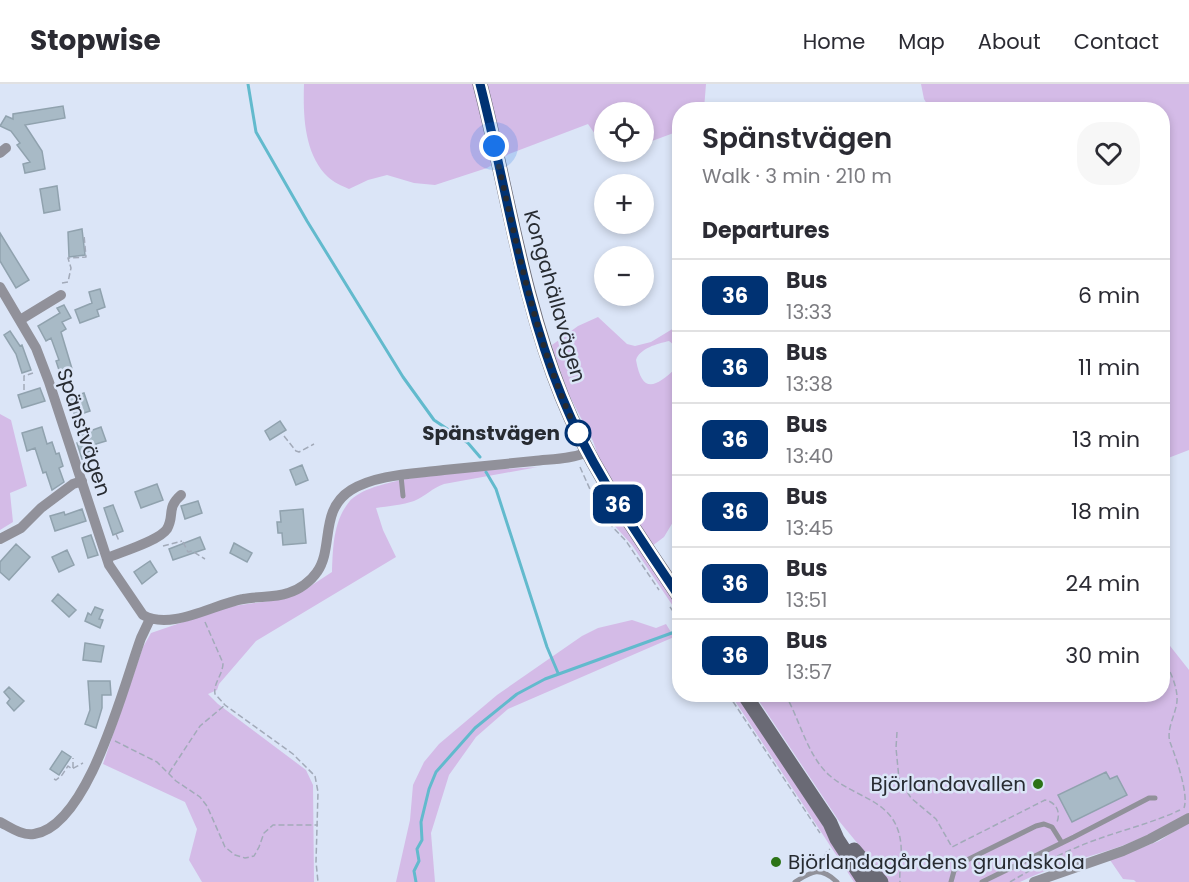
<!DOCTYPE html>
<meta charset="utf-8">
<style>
:root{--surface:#fff;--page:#f7f7f7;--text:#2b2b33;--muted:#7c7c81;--line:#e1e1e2}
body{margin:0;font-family:Poppins,sans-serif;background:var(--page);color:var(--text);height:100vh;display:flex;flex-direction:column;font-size:22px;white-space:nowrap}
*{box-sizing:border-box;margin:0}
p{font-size:20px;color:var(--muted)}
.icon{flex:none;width:33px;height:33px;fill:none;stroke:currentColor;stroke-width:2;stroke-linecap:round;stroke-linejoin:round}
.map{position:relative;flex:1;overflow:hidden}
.drawer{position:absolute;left:672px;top:18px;width:498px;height:600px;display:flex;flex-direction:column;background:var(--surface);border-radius:24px;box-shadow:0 3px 9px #0003}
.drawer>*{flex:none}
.badge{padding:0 12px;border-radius:9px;font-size:21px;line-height:39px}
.tools{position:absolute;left:594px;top:18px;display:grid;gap:12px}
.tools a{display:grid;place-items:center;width:60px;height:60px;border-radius:50%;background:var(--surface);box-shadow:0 3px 9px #0003;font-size:30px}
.you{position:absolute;width:30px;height:30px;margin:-15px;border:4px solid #fff;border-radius:50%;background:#1a73e8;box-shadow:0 0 0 9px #1a73e833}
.map>.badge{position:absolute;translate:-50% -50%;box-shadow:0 0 0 3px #fff}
h2{padding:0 30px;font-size:22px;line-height:54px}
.round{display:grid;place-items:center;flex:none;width:63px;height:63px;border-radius:24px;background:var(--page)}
.head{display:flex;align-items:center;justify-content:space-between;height:102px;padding:0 30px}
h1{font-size:28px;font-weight:600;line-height:45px}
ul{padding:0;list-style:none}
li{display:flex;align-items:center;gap:18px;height:72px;padding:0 30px;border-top:2px solid var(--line)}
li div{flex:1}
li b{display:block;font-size:22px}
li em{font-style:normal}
li .badge{min-width:66px;font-weight:700;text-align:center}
header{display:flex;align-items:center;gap:36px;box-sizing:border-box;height:84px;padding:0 30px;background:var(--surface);border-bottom:2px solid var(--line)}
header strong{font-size:28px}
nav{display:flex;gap:33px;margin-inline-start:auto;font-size:21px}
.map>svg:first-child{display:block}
</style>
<header>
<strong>Stopwise</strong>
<nav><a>Home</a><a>Map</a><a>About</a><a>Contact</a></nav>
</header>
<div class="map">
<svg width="1189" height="798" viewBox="0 0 1189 798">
<rect width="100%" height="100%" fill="#dbe5f7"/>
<path fill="#d4bbe7" d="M304 0H706L704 25 680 26 679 47 644 60V28H604V63L588 40 509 70 487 84 435 101 414 99 387 91 368 96 349 105C342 102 333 98 328 93 304 70 303 31 304 0Z
M921 0H1189V366L1163 376 1162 26 930 25 924 15Z
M598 233 627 260 635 262 651 258 679 241V260L674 261 669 257C657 260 640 264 636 276 642 310 655 304 676 284H679V334L676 339 680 351 679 428 664 453 652 462 600 377 593 357 568 309 553 266 552 261 578 242Z
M0 330 11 336 27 402 10 409 13 438 0 446Z
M538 383 444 400C432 404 426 412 414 417 403 421 388 422 376 424L383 446 396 473 256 557 219 600 217 606 208 610 218 620 306 686 313 701 314 798H202L189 776 197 745 185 718 103 680 143 563 151 549 227 523 276 516 306 505 332 488C333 464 333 438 349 418 373 388 498 386 538 383Z
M601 423 617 435 634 453 679 523V531L632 461 603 429Z
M632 536 656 544 666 540 674 553 508 625 476 653 449 691 431 749 435 798H396L410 736 413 701 424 678 439 660 497 611 582 552 598 544Z
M1163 553 1189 586V730C1164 743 1140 756 1113 765 1081 775 1050 783 1020 798H886L868 772 839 737 755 611 1162 610Z
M731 611H739L859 798H854Z
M1189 738V798H1136L1134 796 1123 795 1110 776 1159 757Z"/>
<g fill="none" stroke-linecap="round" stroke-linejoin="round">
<path stroke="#62bacd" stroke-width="3" d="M248 0 256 48 307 137 403 293 434 336 468 359 480 373
M486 388 496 405 547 563 558 589
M416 798 414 787 419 777 417 765 422 756 421 738 429 705 436 688 475 644 517 610 545 595 680 546"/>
</g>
<path fill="#a8bac6" stroke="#90a2ae" stroke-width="1.5" d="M63 22 65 34 25 41 42 67 45 85 25 89 23 80 30 78 17 61 20 59 11 47 0 42 6 32 13 35V30Z
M57 102 60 126 44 129 40 105Z
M82 145 85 171 69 173 68 148Z
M0 149 29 196 16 204 0 177Z
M100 205 105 223 97 226 99 232 80 239 75 226 92 219 89 208Z
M64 221 71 234 62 238 66 245 61 248 73 288 61 292 56 277 59 276 51 254 46 257 38 242 60 229 57 224Z
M10 247 20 262 22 261 31 286 22 289 16 270 4 251Z
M40 304 45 317 22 324 18 311Z
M84 309 90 327 75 332 69 314Z
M280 337 286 346 270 356 265 347Z
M42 343 47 360 52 358 56 370 59 369 63 382 59 384 64 398 52 406 46 388 43 389 35 364 27 367 22 349Z
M101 343 106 357 96 360 97 364 87 368 88 373 82 375 77 359 82 357 80 347 89 344 90 347Z
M302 381 308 396 296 401 290 386Z
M157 400 163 416 141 424 135 408Z
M198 417 202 429 185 435 181 422Z
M113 421 123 447 113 451 104 424Z
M82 425 86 437 55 447 50 432 64 428 65 431Z
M303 425 306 459 283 461 282 449H278L277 438H281L280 427Z
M91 451 98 471 88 474 82 454Z
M200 453 205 465 173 476 169 465Z
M234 459 252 469 247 478 230 469Z
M16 460 30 473 9 496 0 488V478Z
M67 466 74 481 59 488 52 473Z
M150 477 157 488 142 500 134 488Z
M58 510 76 526 69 533 52 517Z
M95 523 103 526 99 535 103 536 100 544 85 537 88 529 91 531Z
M85 559 104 562 101 578 83 576Z
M88 597H110L111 611H102V624L96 644 85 640 90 626Z
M9 603 24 617 14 627 7 619 10 615 4 608Z
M62 667 71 673 59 691 50 685Z
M1106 688 1110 695 1117 692 1127 711 1072 738 1058 711Z"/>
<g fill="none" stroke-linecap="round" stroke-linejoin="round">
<path stroke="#a2aab9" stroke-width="1.5" stroke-dasharray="6 3" stroke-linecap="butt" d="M62 199 68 198 71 184 68 174 86 173 84 151
M24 306V292L33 289
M284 352 296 367 299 368 314 360
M580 383 602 432 626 457 659 506
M116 450 119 457
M183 458 188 468 192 467 205 475
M163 462 182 457
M670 523 680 537
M205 538 223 579C223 591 213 599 215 610L225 621 293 670 315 692 318 708 316 778 318 798
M1162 572C1169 585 1178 602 1177 617 1176 630 1166 645 1170 658 1176 674 1189 710 1184 724
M728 610 820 749
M785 610C800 636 807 671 829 691 857 716 897 715 901 761 902 773 899 786 900 798
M897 648 896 664 899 695 911 714 936 735 952 763 1045 716C1056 718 1061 728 1057 738
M115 657 157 678 176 697 200 713 207 722 225 763 235 771 245 774 254 772 259 763 264 749 273 741H318
M73 684V674
M169 689 200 642 225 621
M54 695 56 696 62 691 68 682 72 685 83 679
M820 781 827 767 830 765
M1010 798C1032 785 1055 772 1080 762 1113 748 1148 741 1180 726"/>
<path stroke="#91919a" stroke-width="5" d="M401 392 403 412
M795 798C812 787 820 782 837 798
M951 798 954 787 963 778 1036 742 1044 740 1052 743 1062 759
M982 798 1074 753 1149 714H1155"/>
<path stroke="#91919a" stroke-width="10" d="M0 69 6 64
M0 203 36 264 49 298 109 481 143 531C171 547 214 520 243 515 258 512 274 514 288 509 299 506 311 497 317 488 334 464 319 426 351 406 377 390 414 390 444 386 474 383 504 380 534 377 551 375 572 375 588 368
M20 236 61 211
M0 455 21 444 41 424 73 400 82 397
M107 474C121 468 159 457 167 445 175 431 166 424 181 411
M0 738C10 743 22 752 34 750 89 742 124 600 141 554L150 535
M1034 798 1123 767 1150 755 1189 734"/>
<path stroke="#6a6a75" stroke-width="15" d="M480 0C507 104 522 213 562 313 591 385 637 449 680 514
M744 610 830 739 837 755 865 798
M854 766 881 798"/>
</g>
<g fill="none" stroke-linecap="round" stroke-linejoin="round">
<g stroke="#fff" stroke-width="14">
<path id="line" d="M480 0C507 104 521 213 562 313 591 385 637 449 680 514"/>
</g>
<use href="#line" stroke="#003273" stroke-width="9"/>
<path stroke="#272b31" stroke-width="6" stroke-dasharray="0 10.8" d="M494 62C517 158 535 261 578 349"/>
</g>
<circle fill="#fff" stroke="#003273" stroke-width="3" cx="578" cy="349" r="12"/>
<g fill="#2c7316" stroke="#dbe5f7" stroke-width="2">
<circle cx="1038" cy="700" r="6"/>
<circle cx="776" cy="778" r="6"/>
</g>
<g text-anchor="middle" stroke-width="5" stroke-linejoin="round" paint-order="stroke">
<g font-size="20" fill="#272b31" stroke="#dbe5f7">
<text transform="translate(555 212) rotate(74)" y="7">Kongahällavägen</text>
<text transform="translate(84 348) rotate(72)" y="7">Spänstvägen</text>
</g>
<g font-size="20" font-weight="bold" fill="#272b31" stroke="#dbe5f7" text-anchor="end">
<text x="560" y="356">Spänstvägen</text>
</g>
<g font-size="20" fill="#272b31" stroke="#dbe5f7" text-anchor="end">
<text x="1026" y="707">Björlandavallen</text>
<text x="788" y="785" text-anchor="start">Björlandagårdens grundskola</text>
</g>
</g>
</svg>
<div class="tools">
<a><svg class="icon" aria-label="locate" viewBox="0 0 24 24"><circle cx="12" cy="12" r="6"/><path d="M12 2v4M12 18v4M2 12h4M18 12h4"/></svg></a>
<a>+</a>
<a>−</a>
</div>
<div class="you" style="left:494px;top:62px"></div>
<b class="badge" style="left:618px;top:420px;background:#003273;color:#fff">36</b>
<section class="drawer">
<div class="head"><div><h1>Spänstvägen</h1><p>Walk · 3 min · 210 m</p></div><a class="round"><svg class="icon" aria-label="heart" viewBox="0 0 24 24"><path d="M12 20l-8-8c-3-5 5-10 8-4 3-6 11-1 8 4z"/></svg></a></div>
<h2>Departures</h2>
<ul>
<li><span class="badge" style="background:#003273;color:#fff">36</span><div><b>Bus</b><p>13:33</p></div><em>6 min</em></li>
<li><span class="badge" style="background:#003273;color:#fff">36</span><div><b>Bus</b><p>13:38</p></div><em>11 min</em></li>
<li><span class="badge" style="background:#003273;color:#fff">36</span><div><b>Bus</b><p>13:40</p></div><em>13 min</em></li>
<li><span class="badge" style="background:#003273;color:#fff">36</span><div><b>Bus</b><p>13:45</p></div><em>18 min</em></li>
<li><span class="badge" style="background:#003273;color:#fff">36</span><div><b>Bus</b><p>13:51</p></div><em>24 min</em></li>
<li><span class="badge" style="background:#003273;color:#fff">36</span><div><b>Bus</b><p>13:57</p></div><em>30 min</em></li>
</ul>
</section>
</div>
